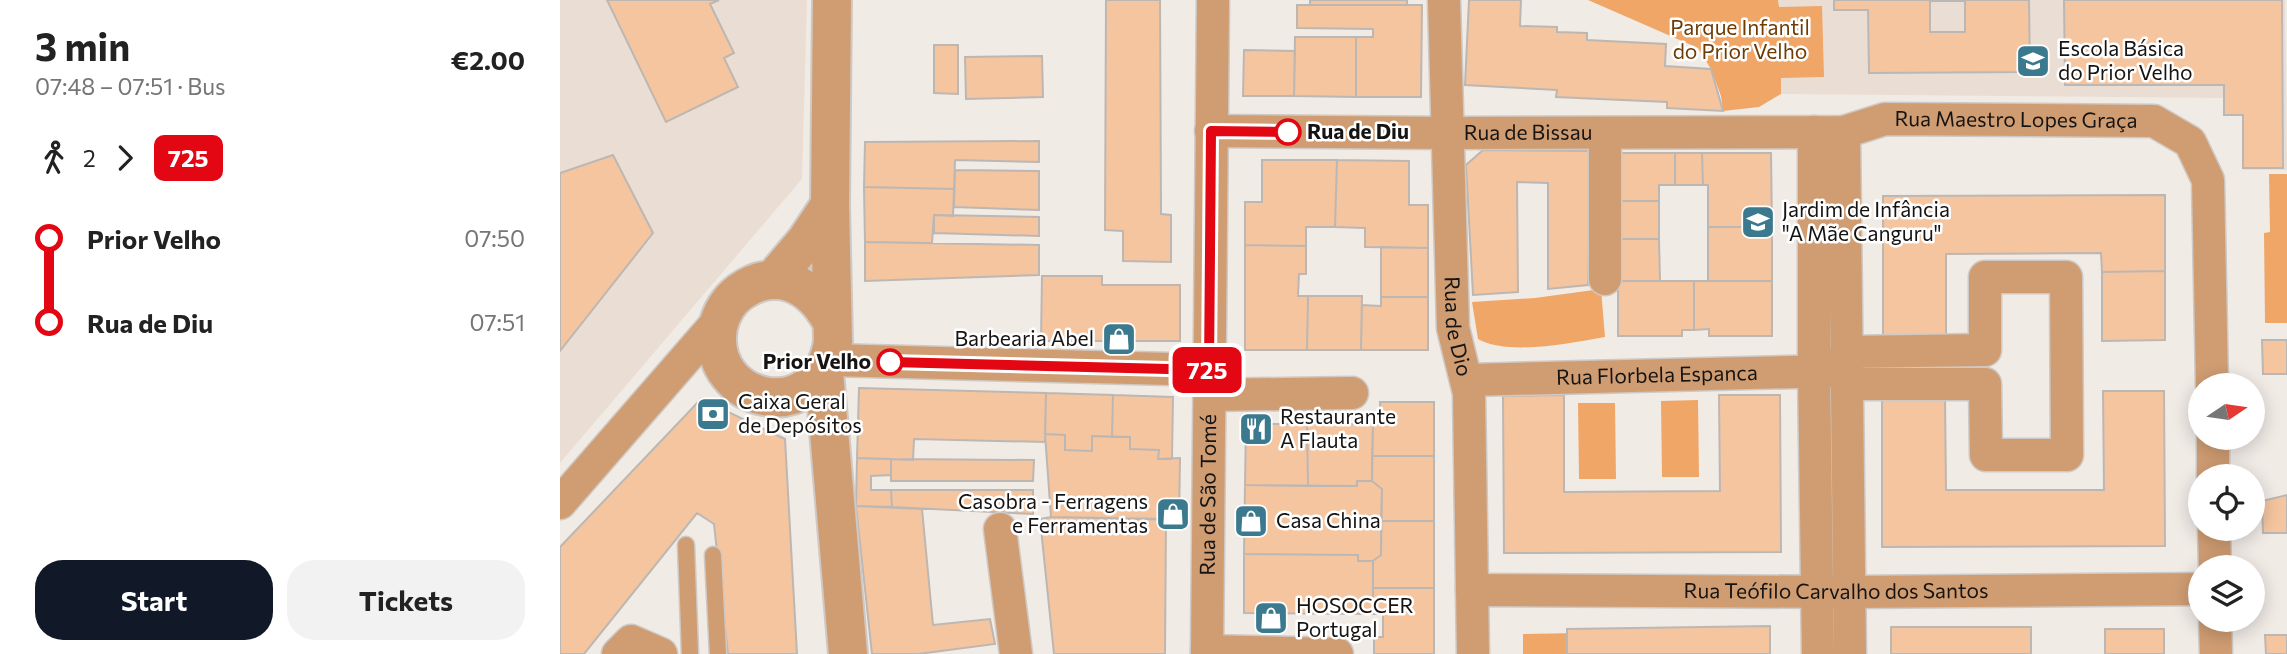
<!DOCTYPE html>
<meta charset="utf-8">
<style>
:root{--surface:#fff;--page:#f2f2f2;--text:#222;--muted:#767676;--accent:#111827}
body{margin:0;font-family:Commissioner,sans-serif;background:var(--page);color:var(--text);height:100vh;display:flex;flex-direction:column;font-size:26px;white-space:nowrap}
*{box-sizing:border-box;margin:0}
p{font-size:23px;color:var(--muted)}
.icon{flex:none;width:38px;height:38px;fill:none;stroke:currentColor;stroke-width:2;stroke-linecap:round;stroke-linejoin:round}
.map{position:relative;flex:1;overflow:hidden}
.side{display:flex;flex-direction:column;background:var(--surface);width:560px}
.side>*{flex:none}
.badge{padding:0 14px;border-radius:10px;font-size:24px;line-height:46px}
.needle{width:46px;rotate:77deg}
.controls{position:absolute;left:1628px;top:373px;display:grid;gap:14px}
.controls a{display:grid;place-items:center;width:77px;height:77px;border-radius:50%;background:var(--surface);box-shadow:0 4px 18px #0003;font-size:35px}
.map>.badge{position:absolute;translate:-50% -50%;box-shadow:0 0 0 4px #fff}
.legs{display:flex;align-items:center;gap:10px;height:77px;padding:0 35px;font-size:23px}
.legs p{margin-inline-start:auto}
.head{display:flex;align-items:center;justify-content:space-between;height:119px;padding:0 35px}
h1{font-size:38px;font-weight:700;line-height:52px}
.cta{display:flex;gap:14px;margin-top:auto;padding:14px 35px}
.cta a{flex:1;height:80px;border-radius:28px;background:var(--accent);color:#fff;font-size:28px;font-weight:700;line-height:80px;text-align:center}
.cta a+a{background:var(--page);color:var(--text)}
ul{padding:0 35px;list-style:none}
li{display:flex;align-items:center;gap:24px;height:84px;font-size:26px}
li i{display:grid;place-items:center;width:10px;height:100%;margin:0 9px;background:currentColor}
li i::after{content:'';width:18px;height:18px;margin:-9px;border:5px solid;border-radius:50%;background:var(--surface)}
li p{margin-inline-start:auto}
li:first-child i{background:linear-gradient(#0000 50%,currentColor 0)}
li:last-child i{background:linear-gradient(currentColor 50%,#0000 0)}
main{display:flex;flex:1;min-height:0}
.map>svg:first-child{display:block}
</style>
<main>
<section class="side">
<div class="head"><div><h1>3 min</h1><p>07:48 – 07:51 · Bus</p></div><b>€2.00</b></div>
<div class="legs"><svg class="icon" aria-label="walk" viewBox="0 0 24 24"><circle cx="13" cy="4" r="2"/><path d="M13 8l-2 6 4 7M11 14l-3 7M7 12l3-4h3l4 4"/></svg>2<svg class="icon" aria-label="forward" viewBox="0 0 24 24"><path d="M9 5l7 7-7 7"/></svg><b class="badge" style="background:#e30613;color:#fff">725</b></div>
<ul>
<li><i style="color:#e30613"></i><b>Prior Velho</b><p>07:50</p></li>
<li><i style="color:#e30613"></i><b>Rua de Diu</b><p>07:51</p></li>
</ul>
<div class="cta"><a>Start</a><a>Tickets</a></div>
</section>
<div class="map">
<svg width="1727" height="654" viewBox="0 0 1727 654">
<rect width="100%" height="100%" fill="#f1ebe6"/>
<path fill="#eaded4" d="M0 0H247L242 179 0 463Z
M1218 0H1725L1727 170H1683V116L1664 115V98L1221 94Z"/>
<path fill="#f0a666" d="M1028 0H1218L1219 7 1262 6 1264 77 1221 78V94L1199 107 1163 111 1161 96 1151 69 1138 48Z
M1709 174H1727V323H1705L1704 233 1710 232Z
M1041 289 1045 337C1010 343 949 356 918 339L912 302 975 298Z
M1138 400 1139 477H1102L1101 401Z
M1018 403H1055L1056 479H1019Z
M1019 633V654H963V634Z"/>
<path fill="#f5c59f" stroke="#bdb7b3" stroke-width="2" fill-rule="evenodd" d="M47 0H159L150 4 174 53 164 58 178 87 106 122Z
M546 0H600L601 214 611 215V262L563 261V231L545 230Z
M750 0H847V5H750Z
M909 0H961L960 26 997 27V32L1027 33V40L1106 44 1105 66 1151 69 1163 111 1107 108V102L996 97 997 90 905 85Z
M1274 0H1469L1470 72 1309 73 1308 10H1274ZM1370 1H1405V32H1370Z
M1504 0H1722L1723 168H1683V115H1664V85H1505Z
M737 5H862L861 97H796V37H813V29L737 28Z
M735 37H796V97L734 96Z
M374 45H398V94L374 93Z
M684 50 735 51 734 96H683Z
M482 56 483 97 406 99 405 57Z
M479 141V162L395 160 394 189 304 187 305 142Z
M923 150 1031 151 1028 285 988 289V183L957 182 958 292 913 295 906 165Z
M1058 153H1115V185H1099V201H1058Z
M1115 153H1142L1143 185H1115Z
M1142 153H1211L1212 227H1148V185H1143Z
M53 155 93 233 0 351V173Z
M702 160H777L775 227H746V246L685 245V202H702Z
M777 160 849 161V205H868V248L805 247V228L775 227Z
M395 170 479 171V210L394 207Z
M304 187 394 189 393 216 374 215 372 243 305 242Z
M1605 195V271L1542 272 1541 253 1386 254V345L1323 346V196Z
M1058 201H1099V239H1058Z
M374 215 479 217V236L374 233Z
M1148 227H1212V281H1148Z
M1058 239H1099L1100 281H1058Z
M305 242 479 245V275L305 281Z
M685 245 746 246V274H739L738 296H748L747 350H685Z
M821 247 868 248V297H821Z
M1605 271V340L1542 341V272Z
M482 276H542V285H620V341H481Z
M1058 281H1134V330H1122V336H1058Z
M1134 281H1212V336H1149V329L1134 330Z
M748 296H802L801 350H747Z
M821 297H868V350H801L802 305 821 306Z
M1702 340H1727V374H1703Z
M299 388 486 393 485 442 354 439 353 460 297 458Z
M1543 391H1604L1605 546 1322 547V397H1385L1386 490H1544Z
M486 393 553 395 552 437 532 436V451L505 450V435L485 434Z
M553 395 613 397 612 459H598L599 450 570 449V437H552Z
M1004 395V492L1160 491 1159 395H1220L1221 552 944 553 943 396Z
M141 399 225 439 237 654H168L154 524 137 513 24 654H0V547Z
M820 402H874V456H812L813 424H821Z
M686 424H747L748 486 685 485Z
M747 424H813L812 481H797V486H748Z
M485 434 505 435V450L532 451V436L570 437V449L599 450 598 459 620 458 619 520 491 517Z
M812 456H874V521H821L822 489 812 481Z
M297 458 331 459V475L311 476V490H331L332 507 296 506Z
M331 459 474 460 473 481H331Z
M797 481H812L822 489 821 555 813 561H798V555L684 554 685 485 797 486Z
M331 490H473V514L332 507Z
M1727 495V533H1703L1702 501Z
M296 506 362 509 373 625 430 619 435 644 358 654H312Z
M491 517 606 519 605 654H494L480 519Z
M821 521H874V588H813V561L821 555Z
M684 554 798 555V561H813V614L684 613Z
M813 588H874V654H814V637H823V614H813Z
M1210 626V654H1007V629Z
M1331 627H1471V654H1331Z
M1545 629H1604V654H1545Z
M1705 635H1727V654H1706Z"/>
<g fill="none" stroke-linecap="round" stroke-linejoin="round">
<g stroke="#cec9c4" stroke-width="19">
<path id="service" d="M126 545 130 654
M153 555 158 654"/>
</g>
<g stroke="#cec9c4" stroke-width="35">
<g id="minor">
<path id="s1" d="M884 0 893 328 909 393 913 654"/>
<path id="s2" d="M651 131 887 133 1284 132 1325 119 1594 121 1630 142 1648 180 1652 385"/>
<path d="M1254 132V371L1258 654"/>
<path d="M1284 132 1290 654"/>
<path d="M1045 279V133"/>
<path d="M1286 352 1425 350V277H1506L1507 455H1426L1425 384H1287"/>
<path d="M270 360 649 370"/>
<path id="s3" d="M908 380 1274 371"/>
<path d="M649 395 792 393"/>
<path d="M1653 438V476"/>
<path d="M0 503 160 319"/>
<path d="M1654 528 1655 567"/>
<path d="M440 529 456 654"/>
<path id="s4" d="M912 590 1290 592 1640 589"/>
<path d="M1655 620 1656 654"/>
<path d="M647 651 777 654"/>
<path d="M58 654 71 641 101 654"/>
<path id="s5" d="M647 654 653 0"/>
</g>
</g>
<g stroke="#cec9c4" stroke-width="42">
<path id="tertiary" d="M213 280 246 241 270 205
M272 322C253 286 218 265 180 292 169 300 161 313 158 327 145 404 259 430 273 342L270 205 272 0
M264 372 288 654"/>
</g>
<use href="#service" stroke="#d09d73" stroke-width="16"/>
<use href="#minor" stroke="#d09d73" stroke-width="32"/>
<use href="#tertiary" stroke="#d09d73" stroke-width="38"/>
</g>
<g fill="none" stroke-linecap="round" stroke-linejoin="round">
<g stroke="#fff" stroke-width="16">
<path id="line-1" d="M330 362 649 370 651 131 728 132"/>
</g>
<use href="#line-1" stroke="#e30613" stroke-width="10"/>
</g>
<defs>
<g id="school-square" transform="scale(1.75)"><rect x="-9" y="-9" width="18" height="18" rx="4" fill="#3b798e" stroke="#fff"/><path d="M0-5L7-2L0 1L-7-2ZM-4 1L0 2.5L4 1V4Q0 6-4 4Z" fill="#fff"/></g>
<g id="shop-square" transform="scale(1.75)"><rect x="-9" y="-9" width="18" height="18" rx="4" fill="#3b798e" stroke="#fff"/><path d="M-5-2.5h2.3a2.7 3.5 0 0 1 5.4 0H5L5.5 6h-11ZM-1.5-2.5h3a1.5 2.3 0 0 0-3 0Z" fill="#fff"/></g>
<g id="bank-square" transform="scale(1.75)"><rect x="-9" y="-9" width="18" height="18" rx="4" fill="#3b798e" stroke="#fff"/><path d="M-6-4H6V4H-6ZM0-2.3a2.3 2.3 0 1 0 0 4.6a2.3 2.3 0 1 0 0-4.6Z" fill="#fff"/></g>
<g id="restaurant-square" transform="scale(1.75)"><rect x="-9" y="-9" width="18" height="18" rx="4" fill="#3b798e" stroke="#fff"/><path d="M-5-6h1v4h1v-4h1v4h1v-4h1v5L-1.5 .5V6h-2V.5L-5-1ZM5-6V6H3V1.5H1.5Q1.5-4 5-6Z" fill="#fff"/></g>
</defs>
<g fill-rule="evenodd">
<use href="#school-square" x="1473" y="61"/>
<use href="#school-square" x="1198" y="222"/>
<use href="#shop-square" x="559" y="339"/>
<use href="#bank-square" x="153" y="414"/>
<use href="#restaurant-square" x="696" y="429"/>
<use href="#shop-square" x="613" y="514"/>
<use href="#shop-square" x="691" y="521"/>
<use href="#shop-square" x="711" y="618"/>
</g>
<g fill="#fff" stroke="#e30613" stroke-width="3.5">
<circle cx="728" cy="132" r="12"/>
<circle cx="330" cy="362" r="12"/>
</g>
<g text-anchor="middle" stroke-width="5" stroke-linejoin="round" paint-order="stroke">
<g font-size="21" fill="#6d3b03" stroke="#fff">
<text x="1180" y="35">Parque Infantil<tspan x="1180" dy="24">do Prior Velho</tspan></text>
</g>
<g font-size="21" fill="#161412" stroke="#fff" text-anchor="start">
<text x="1498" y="56">Escola Básica<tspan x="1498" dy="24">do Prior Velho</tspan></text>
<text x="1222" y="217">Jardim de Infância<tspan x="1222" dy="24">"A Mãe Canguru"</tspan></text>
<text x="534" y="346" text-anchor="end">Barbearia Abel</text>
<text x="178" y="409">Caixa Geral<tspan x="178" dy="24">de Depósitos</tspan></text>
<text x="720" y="424">Restaurante<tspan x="720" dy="24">A Flauta</tspan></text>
<text x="588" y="509" text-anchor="end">Casobra - Ferragens<tspan x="588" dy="24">e Ferramentas</tspan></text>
<text x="716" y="528">Casa China</text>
<text x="736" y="613">HOSOCCER<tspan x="736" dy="24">Portugal</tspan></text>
</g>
<g font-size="21" fill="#161412" stroke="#fff">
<text dy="7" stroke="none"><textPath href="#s2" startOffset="807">Rua Maestro Lopes Graça</textPath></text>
<text dy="7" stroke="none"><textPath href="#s2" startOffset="317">Rua de Bissau</textPath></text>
<text dy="7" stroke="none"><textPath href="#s1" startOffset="327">Rua de Dio</textPath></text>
<text dy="7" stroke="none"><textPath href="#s3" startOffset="189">Rua Florbela Espanca</textPath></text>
<text dy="7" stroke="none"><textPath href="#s5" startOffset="159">Rua de São Tomé</textPath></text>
<text dy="7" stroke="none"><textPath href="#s4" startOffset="364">Rua Teófilo Carvalho dos Santos</textPath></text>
</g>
<g font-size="21" font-weight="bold" fill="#161412" stroke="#fff" text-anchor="start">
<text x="747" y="139">Rua de Diu</text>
<text x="311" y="369" text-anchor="end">Prior Velho</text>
</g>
</g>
</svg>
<div class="controls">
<a><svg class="needle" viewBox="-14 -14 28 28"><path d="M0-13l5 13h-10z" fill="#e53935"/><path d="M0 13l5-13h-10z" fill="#767676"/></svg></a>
<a><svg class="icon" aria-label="locate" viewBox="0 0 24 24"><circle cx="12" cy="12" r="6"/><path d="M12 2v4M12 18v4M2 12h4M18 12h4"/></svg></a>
<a><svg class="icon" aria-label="layers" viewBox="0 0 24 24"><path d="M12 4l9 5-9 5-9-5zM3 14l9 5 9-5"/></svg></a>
</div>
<b class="badge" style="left:647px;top:370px;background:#e30613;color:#fff">725</b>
</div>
</main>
